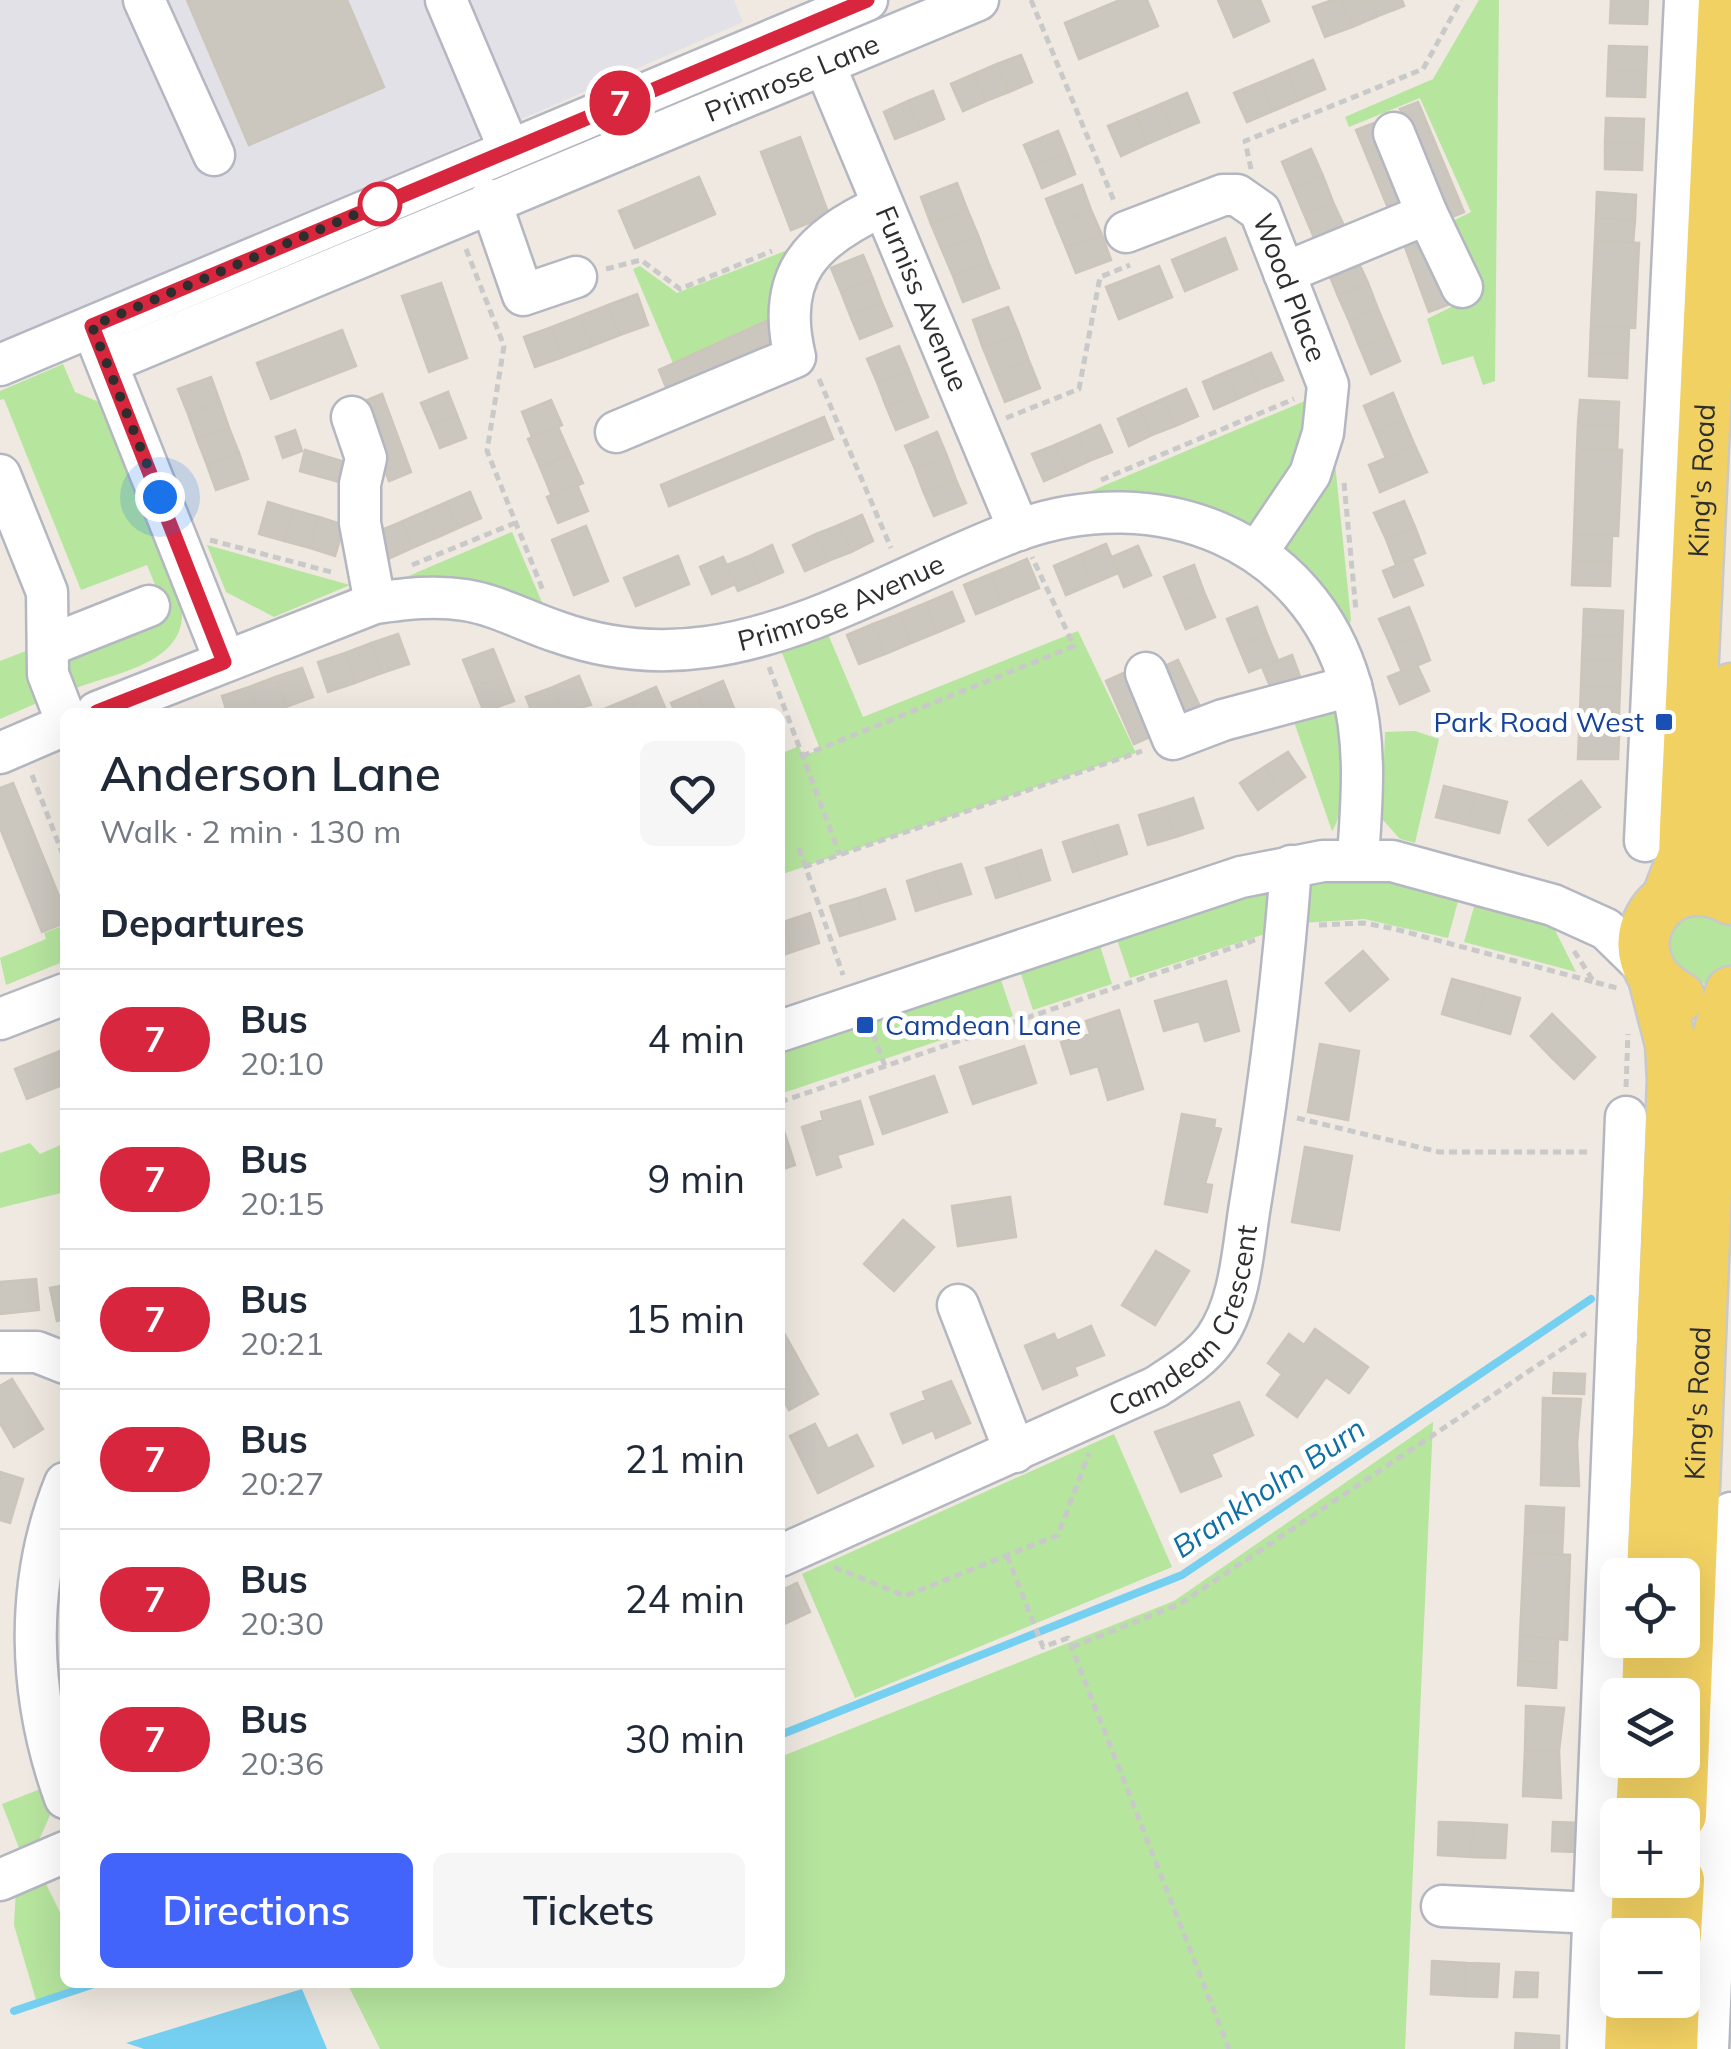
<!DOCTYPE html>
<meta charset="utf-8">
<style>
:root{--surface:#fff;--page:#f6f6f7;--text:#1f2937;--muted:#747a83;--line:#e0e1e3;--accent:#4264fb}
body{margin:0;font-family:Mulish,sans-serif;background:var(--page);color:var(--text);height:100vh;display:flex;flex-direction:column;font-size:38px;white-space:nowrap}
*{box-sizing:border-box;margin:0}
p{font-size:32px;color:var(--muted)}
.icon{flex:none;width:55px;height:55px;fill:none;stroke:currentColor;stroke-width:2;stroke-linecap:round;stroke-linejoin:round}
.map{position:relative;flex:1;overflow:hidden}
.details{position:absolute;left:60px;top:708px;width:725px;height:1280px;display:flex;flex-direction:column;background:var(--surface);border-radius:15px;box-shadow:0 10px 40px #0002}
.details>*{flex:none}
.badge{padding:0 20px;border-radius:32px;font-size:35px;line-height:65px}
.buttons{position:absolute;left:1600px;top:1558px;display:grid;gap:20px}
.buttons a{display:grid;place-items:center;width:100px;height:100px;border-radius:15px;background:var(--surface);box-shadow:0 10px 40px #0002;font-size:50px}
.you{position:absolute;width:50px;height:50px;margin:-25px;border:8px solid #fff;border-radius:50%;background:#1a73e8;box-shadow:0 0 0 15px #1a73e833}
.map>.badge{position:absolute;translate:-50% -50%;box-shadow:0 0 0 5px #fff}
h2{padding:0 40px;font-size:38px;line-height:90px}
.round{display:grid;place-items:center;flex:none;width:105px;height:105px;border-radius:15px;background:var(--page)}
.headline{display:flex;align-items:center;justify-content:space-between;height:170px;padding:0 40px}
h1{font-size:48px;font-weight:600;line-height:75px}
.action{display:flex;gap:20px;margin-top:auto;padding:20px 40px}
.action a{flex:1;height:115px;border-radius:15px;background:var(--accent);color:#fff;font-size:40px;font-weight:600;line-height:115px;text-align:center}
.action a+a{background:var(--page);color:var(--text)}
ul{padding:0;list-style:none}
li{display:flex;align-items:center;gap:30px;height:140px;padding:0 40px;border-top:2px solid var(--line)}
li div{flex:1}
li b{display:block;font-size:38px}
li em{font-style:normal}
li .badge{min-width:110px;font-weight:700;text-align:center}
.map>svg:first-child{display:block}
</style>
<div class="map">
<svg width="1731" height="2049" viewBox="0 0 1731 2049">
<rect width="100%" height="100%" fill="#efe9e1"/>
<path fill="#e3e1e8" d="M0 0H734L743 22 0 348Z"/>
<path fill="#b6e59e" d="M1479 0H1499L1495 381 1483 385 1473 356 1442 365 1427 319 1463 301 1449 223 1471 212 1420 98 1349 127 1345 117 1433 79Z
M808 242 771 319 673 363 633 269 640 266 677 293Z
M63 364 75 392 99 402 182 611C185 663 116 673 76 688L62 680 55 666 79 649 167 614 147 565 81 590 4 399 0 400V391Z
M1312 398 1296 475 1256 523 1238 524 1077 497Z
M1334 453 1351 620 1346 632 1285 553 1284 541Z
M512 532 547 614 392 583Z
M207 545 350 585 274 617 226 592Z
M825 627 863 717 1078 631 1136 753 780 875V754L799 746 803 756 820 749 780 648Z
M36 647 37 703 0 719V661Z
M1329 705 1339 713C1341 740 1348 810 1332 831L1292 716Z
M1415 731 1439 739 1415 843 1400 839 1382 819 1385 732Z
M1389 875 1460 894 1448 938 1364 919 1302 923 1306 879Z
M1256 885 1274 890 1277 930 1130 978 1115 934Z
M1476 900 1551 922 1576 972 1464 942Z
M1685 908 1731 921V970L1710 984 1684 982 1660 938Z
M65 925V961L6 985 0 958 46 939 44 933Z
M1098 939 1112 984 1033 1010 1018 965Z
M998 971 1013 1016 780 1094V1044Z
M30 1143 40 1154 65 1143V1192L0 1208V1153Z
M1433 1422 1405 2049H380L347 1983 780 1982V1757L1174 1601Z
M1114 1434 1172 1567 855 1698 802 1574Z
M43 1788 52 1811 39 1840 19 1848 2 1804Z
M42 1876 65 1922V1982L84 1983 36 2000 14 1925 16 1888Z"/>
<path fill="#75cff0" d="M302 1989 327 2049H144L126 2043Z"/>
<g fill="none" stroke-linecap="round" stroke-linejoin="round">
<path stroke="#75cff0" stroke-width="8" d="M780 1735 1182 1575 1591 1299
M14 2011 100 1982"/>
</g>
<path fill="#cbc7bf" stroke="#cbc5ba" stroke-width="2.5" d="M187 0H347L384 87 249 145Z
M1120 0H1147L1158 26 1079 59 1065 23Z
M1218 0H1260L1269 21 1234 37Z
M1332 0H1341L1352 27 1325 37 1313 7Z
M1341 0H1371L1378 16 1352 27Z
M1371 0H1402L1404 6 1378 16Z
M1611 0H1648L1647 24 1610 23Z
M1609 46 1647 47 1646 72 1608 71Z
M1021 55 1032 82 1009 92 997 64Z
M1313 60 1325 89 1299 100 1287 71Z
M997 64 1009 92 986 101 974 74Z
M1287 71 1299 100 1273 111 1261 82Z
M1608 71 1646 72 1645 97 1607 96Z
M974 74 986 101 963 111 951 84Z
M1261 82 1273 111 1247 122 1234 93Z
M933 91 944 119 920 129 908 101Z
M1187 93 1199 122 1173 133 1161 104Z
M908 101 920 129 895 139 884 112Z
M1418 102 1464 212 1447 219 1400 109Z
M1161 104 1173 133 1147 144 1135 115Z
M1135 115 1147 144 1121 156 1108 126Z
M1606 118 1644 119 1643 144 1605 143Z
M1374 123 1407 201 1388 208 1356 130Z
M1058 131 1067 153 1033 166 1024 145Z
M800 137 829 215 791 230 761 152Z
M1605 143 1643 144 1642 170 1605 169Z
M1311 149 1323 176 1293 188 1282 162Z
M1067 153 1075 174 1042 188 1033 166Z
M1323 176 1333 202 1304 214 1293 188Z
M699 177 715 214 635 248 619 211Z
M957 183 967 209 931 224 921 197Z
M1082 185 1091 210 1056 224 1046 199Z
M1597 192 1636 195 1635 220 1596 218Z
M1333 202 1345 228 1315 240 1304 214Z
M967 209 978 235 942 250 931 224Z
M1091 210 1102 235 1066 248 1056 224Z
M1596 218 1635 220 1633 243 1595 241Z
M978 235 988 262 953 276 942 250Z
M1102 235 1111 260 1076 273 1066 248Z
M1225 238 1237 269 1185 291 1172 260Z
M1426 239 1450 304 1429 312 1405 247Z
M1595 241 1639 243 1635 328 1591 326Z
M863 255 873 279 841 292 831 268Z
M1356 257 1368 283 1338 296 1327 269Z
M988 262 999 288 963 302 953 276Z
M1159 266 1172 297 1119 319 1106 287Z
M873 279 882 303 850 315 841 292Z
M441 283 467 358 429 372 402 296Z
M1368 283 1378 309 1349 321 1338 296Z
M637 294 648 325 620 335 608 305Z
M882 303 892 326 860 339 850 315Z
M608 305 620 335 592 346 580 316Z
M1008 307 1019 334 983 348 973 320Z
M1378 309 1389 335 1360 348 1349 321Z
M580 316 592 346 563 357 552 327Z
M771 319 781 341 668 392 659 370Z
M1591 326 1629 328 1628 354 1590 352Z
M552 327 563 357 535 367 524 337Z
M342 330 356 366 271 399 257 363Z
M1019 334 1029 361 994 375 983 348Z
M1389 335 1400 361 1371 374 1360 348Z
M899 346 909 370 877 382 867 359Z
M1590 352 1628 354 1627 378 1589 376Z
M1271 353 1283 380 1260 389 1248 363Z
M1029 361 1040 388 1005 402 994 375Z
M1248 363 1260 389 1237 399 1226 372Z
M909 370 918 393 886 406 877 382Z
M1226 372 1237 399 1214 409 1203 382Z
M211 377 220 402 188 414 178 389Z
M1186 389 1198 416 1175 426 1163 399Z
M448 392 457 415 431 426 421 403Z
M918 393 928 417 896 430 886 406Z
M1393 393 1404 420 1375 432 1364 406Z
M382 394 411 472 389 481 360 403Z
M1163 399 1175 426 1152 435 1140 409Z
M551 400 562 425 532 437 522 412Z
M1580 400 1619 402 1618 426 1578 424Z
M220 402 229 428 197 439 188 414Z
M1140 409 1152 435 1129 446 1118 419Z
M457 415 466 438 440 448 431 426Z
M824 417 833 439 669 506 661 485Z
M1404 420 1415 446 1386 458 1375 432Z
M1578 424 1618 426 1617 450 1577 448Z
M1100 425 1112 452 1089 461 1078 435Z
M558 427 570 454 540 467 528 439Z
M229 428 239 453 207 465 197 439Z
M295 430 302 451 283 458 276 437Z
M937 432 947 456 915 469 905 446Z
M1078 435 1089 461 1067 471 1055 445Z
M1055 445 1067 471 1044 481 1032 454Z
M1415 446 1427 472 1380 492 1369 465Z
M1577 448 1622 450 1618 536 1574 534Z
M305 450 355 465 350 485 300 471Z
M239 453 248 479 216 490 207 465Z
M570 454 583 483 552 496 540 467Z
M947 456 956 480 924 493 915 469Z
M956 480 966 503 934 516 924 493Z
M577 485 588 511 558 523 547 497Z
M470 492 481 518 458 528 447 502Z
M1404 501 1415 527 1386 539 1374 513Z
M268 502 294 510 284 541 259 534Z
M447 502 458 528 436 538 424 512Z
M294 510 319 517 310 548 284 541Z
M424 512 435 538 412 548 401 522Z
M862 515 873 541 851 552 839 525Z
M319 517 344 525 335 556 310 548Z
M401 522 412 548 390 558 379 531Z
M839 525 851 552 828 561 816 534Z
M586 526 608 581 574 595 552 540Z
M1415 527 1425 553 1396 565 1386 539Z
M816 534 828 561 805 571 793 545Z
M1574 534 1612 536 1611 562 1573 560Z
M1106 544 1118 573 1092 584 1080 555Z
M772 545 783 572 760 582 749 556Z
M1138 546 1151 575 1124 587 1112 557Z
M1080 555 1092 584 1066 595 1054 566Z
M678 556 689 584 636 606 624 578Z
M749 556 760 582 738 591 727 565Z
M723 557 735 584 712 594 700 567Z
M1027 559 1039 588 1003 603 991 574Z
M1412 559 1423 585 1394 597 1383 571Z
M1573 560 1611 562 1610 586 1572 585Z
M1194 565 1204 592 1175 603 1164 577Z
M991 574 1003 603 976 614 964 585Z
M952 592 964 621 938 632 926 603Z
M1204 592 1215 617 1186 629 1175 603Z
M926 603 938 632 911 643 899 614Z
M1257 607 1267 634 1238 646 1227 619Z
M1409 607 1420 634 1391 646 1379 619Z
M1584 609 1623 611 1622 636 1583 635Z
M899 614 911 643 885 654 873 624Z
M873 624 885 654 859 664 847 635Z
M398 634 409 664 382 673 371 643Z
M1267 634 1278 660 1249 672 1238 646Z
M1420 634 1430 660 1402 672 1391 646Z
M1583 635 1622 636 1621 661 1582 659Z
M371 643 382 673 355 683 345 653Z
M493 649 504 676 474 687 463 660Z
M345 653 355 683 328 692 318 662Z
M1292 655 1302 682 1273 693 1262 667Z
M1582 659 1621 661 1620 688 1581 687Z
M1178 660 1204 715 1183 724 1158 669Z
M1417 665 1429 691 1400 704 1388 677Z
M302 668 313 697 286 707 275 677Z
M1126 672 1154 735 1134 744 1106 681Z
M504 676 514 701 484 712 474 687Z
M579 676 591 705 563 712 553 687Z
M275 677 286 707 258 712 249 687Z
M723 681 735 711 706 712 697 692Z
M249 687 258 712H227L222 696Z
M553 687 563 712H532L526 697Z
M656 687 667 712H636L631 698Z
M1581 687 1620 688 1619 713 1580 712Z
M697 692 706 712H675L671 703Z
M631 698 636 712H605L604 709Z
M1580 712 1619 713V736L1579 735Z
M1579 735 1619 736 1618 759H1578Z
M1288 752 1305 777 1282 793 1264 767Z
M1264 767 1282 793 1258 810 1240 783Z
M1581 781 1600 807 1574 826 1555 800Z
M13 783 65 911V923L42 932 0 828V788Z
M1444 786 1476 794 1468 825 1436 817Z
M1476 794 1507 802 1499 833 1468 825Z
M1193 798 1203 828 1176 837 1166 807Z
M1555 800 1574 826 1548 845 1529 820Z
M1166 807 1176 837 1148 845 1139 815Z
M1118 825 1127 854 1100 863 1091 833Z
M1091 833 1100 863 1073 872 1063 842Z
M1041 850 1050 880 1023 889 1014 859Z
M1014 859 1023 889 996 898 986 868Z
M961 864 971 894 944 902 934 872Z
M934 872 944 902 916 911 907 881Z
M885 889 895 919 867 928 858 898Z
M858 898 867 928 840 936 830 906Z
M810 913 819 943 792 952 783 922Z
M783 922 792 952 780 956V923Z
M1363 951 1388 979 1350 1011 1326 983Z
M1452 979 1485 988 1476 1024 1442 1014Z
M1226 981 1239 1031 1205 1041 1199 1021 1164 1031 1155 1001Z
M1485 988 1520 998 1510 1034 1476 1024Z
M1119 1010 1143 1089 1108 1100 1098 1066 1071 1074 1061 1042 1090 1034 1086 1021Z
M1552 1014 1574 1036 1552 1058 1531 1036Z
M1574 1036 1595 1057 1574 1079 1552 1058Z
M1320 1044 1359 1051 1348 1120 1308 1112Z
M1024 1046 1036 1083 973 1104 960 1067Z
M65 1049V1084L27 1099 15 1069Z
M934 1076 947 1112 883 1134 870 1097Z
M860 1101 873 1144 837 1155 841 1167 817 1175 802 1127 823 1120 821 1112Z
M1182 1114 1215 1120 1214 1127 1221 1129 1205 1184 1212 1185 1207 1212 1165 1204Z
M783 1128 795 1165 780 1170V1129Z
M1305 1147 1352 1156 1339 1230 1292 1222Z
M1010 1197 1016 1237 958 1246 952 1206Z
M903 1220 934 1247 894 1291 864 1264Z
M1156 1251 1189 1271 1155 1325 1122 1305Z
M36 1279 39 1310 0 1314V1282Z
M65 1285V1319L57 1321 50 1288Z
M1091 1326 1104 1355 1074 1367 1077 1375 1043 1389 1025 1346 1054 1334 1057 1341Z
M1315 1329 1368 1367 1349 1393 1326 1377 1297 1417 1267 1395 1282 1374 1268 1363 1289 1334 1304 1345Z
M784 1333 818 1394 789 1410 780 1394V1336Z
M1554 1373 1585 1374 1584 1394 1553 1393Z
M12 1379 43 1429 14 1447 0 1423V1386Z
M951 1381 970 1423 936 1438 933 1430 903 1443 891 1414 926 1400 923 1392Z
M1543 1398 1581 1399 1577 1443H1542Z
M1239 1402 1253 1435 1211 1454 1221 1476 1181 1492 1155 1432Z
M815 1424 828 1449 857 1435 873 1466 818 1493 790 1436Z
M1542 1443H1577L1579 1486 1541 1485Z
M0 1472 23 1479 10 1523 0 1520Z
M1526 1506 1564 1508 1563 1533 1525 1532Z
M1525 1532 1563 1533 1562 1555 1524 1553Z
M1524 1553 1570 1555 1567 1640 1520 1636Z
M797 1583 810 1612 780 1626V1591Z
M1520 1636 1558 1639 1557 1663 1519 1661Z
M1519 1661 1557 1663 1556 1688 1518 1685Z
M1526 1706 1564 1708 1559 1751 1525 1750Z
M1525 1750 1559 1751 1561 1798 1523 1796Z
M1439 1822 1473 1823 1471 1857 1438 1855Z
M1553 1822 1580 1823 1578 1852 1552 1851Z
M1473 1823 1507 1825 1505 1858 1471 1857Z
M1432 1961 1466 1963 1464 1996 1431 1994Z
M1466 1963 1499 1964 1497 1997 1464 1996Z
M1516 1972 1538 1973 1537 1997H1514Z
M1516 2033 1559 2036V2049H1515Z"/>
<g fill="none" stroke-linecap="round" stroke-linejoin="round">
<g stroke="#b4b7c1" stroke-width="45">
<g id="minor">
<path d="M144 0 214 155"/>
<path d="M446 0 509 149"/>
<path id="s1" d="M825 66 1019 530"/>
<path d="M490 200 523 295 576 277"/>
<path d="M1427 214 1462 287"/>
<path id="s2" d="M1126 232 1223 195H1237L1260 211 1328 385 1323 433 1310 474 1258 551"/>
<path d="M1284 273 1427 214 1394 133"/>
<path d="M97 339 225 661"/>
<path id="s3" d="M107 363 978 0"/>
<path d="M0 365 867 0"/>
<path d="M352 417 366 458 360 484V523L375 603"/>
<path d="M616 432 795 357C775 275 811 239 882 206"/>
<path d="M0 475 47 592 48 674 65 718"/>
<path d="M48 646 149 606"/>
<path d="M1146 673 1173 739 1223 720 1351 686"/>
<path id="s4" d="M97 712 375 603C405 599 434 595 465 600 497 605 527 622 558 632 606 649 657 654 707 647 816 632 915 568 1018 530 1157 480 1309 538 1351 686 1367 743 1362 800 1358 858"/>
<path d="M0 753 65 725"/>
<path d="M1645 841 1685 0"/>
<path d="M0 1019 65 994"/>
<path d="M780 1031 1241 877 1323 861H1392L1553 905 1606 929 1649 971"/>
<path d="M958 1305 1015 1452"/>
<path d="M0 1352H37L65 1363"/>
<path d="M65 1483C24 1584 28 1696 65 1798"/>
<path id="s5" d="M780 1556 1156 1387C1177 1373 1200 1360 1215 1339 1242 1301 1243 1244 1251 1199 1269 1088 1283 978 1291 866"/>
<path d="M0 1880 65 1852"/>
<path d="M1442 1906 1617 1914"/>
<path d="M1588 2049 1626 1117"/>
<path d="M1708 2049 1731 1513"/>
</g>
</g>
<g stroke="#c9c9c9" stroke-width="55">
<g id="major">
<path d="M1731 689 1727 778 1731 856"/>
<path id="s6" d="M1667 899 1684 855 1685 828 1724 0"/>
<path d="M1679 997C1605 958 1659 859 1731 899"/>
<path d="M1652 1575 1673 1080 1671 1044 1654 978"/>
<path d="M1647 1695 1649 1640"/>
<path d="M1641 1815 1644 1760"/>
<path id="s7" d="M1681 1815 1711 1061 1731 992"/>
<path d="M1636 1935 1638 1880"/>
<path d="M1676 1935 1679 1880"/>
<path d="M1630 2049 1632 2000"/>
<path d="M1672 2049 1674 2000"/>
</g>
</g>
<path stroke="#c9c9c9" stroke-width="5" stroke-dasharray="8 5" stroke-linecap="butt" d="M1031 0 1114 201
M1251 169 1245 141 1423 69 1461 0
M466 249 504 346 487 451 544 593
M606 269 641 260 680 289 772 251
M819 379 891 548
M1006 418 1079 389 1100 277 1130 265
M1101 480 1294 399
M1344 483 1356 611
M210 540 335 573
M412 565 515 523
M769 667 840 855
M802 756 1074 646 1032 557
M32 775 65 860
M799 848 843 975
M804 867 1142 751
M1319 925 1364 923 1395 929 1594 982
M1574 951 1594 982 1621 989
M873 1034 885 1066
M1626 1087 1628 1034
M780 1102 1255 940
M1297 1118 1439 1152H1592
M1007 1556 1043 1647 1068 1638 1229 2049
M834 1567 905 1596 1058 1535 1089 1453
M1072 1647 1180 1604 1586 1333"/>
<use href="#minor" stroke="#fff" stroke-width="40"/>
<use href="#major" stroke="#f2d163" stroke-width="50"/>
</g>
<g fill="none" stroke-linecap="round" stroke-linejoin="round">
<g stroke="#fff" stroke-width="22">
<path id="line" d="M97 712 224 662 92 326 867 0"/>
</g>
<use href="#line" stroke="#d7263d" stroke-width="15"/>
<path stroke="#2e2e2e" stroke-width="10" stroke-dasharray="0 18" d="M160 497 92 326 380 204"/>
</g>
<circle fill="#fff" stroke="#d7263d" stroke-width="5" cx="380" cy="204" r="20"/>
<g fill="#1a4fb4" stroke="#fff" stroke-width="4">
<rect x="1654" y="712" width="20" height="20" rx="5"/>
<rect x="855" y="1015" width="20" height="20" rx="5"/>
</g>
<g text-anchor="middle" stroke-width="10" stroke-linejoin="round" paint-order="stroke">
<g font-size="28" fill="#2e2e2e" stroke="#fff">
<text dy="10" stroke="none"><textPath href="#s3" startOffset="742">Primrose Lane</textPath></text>
<text dy="10" stroke="none"><textPath href="#s2" startOffset="228">Wood Place</textPath></text>
<text dy="10" stroke="none"><textPath href="#s1" startOffset="252">Furniss Avenue</textPath></text>
<text dy="10" stroke="none"><textPath href="#s6" startOffset="422">King's Road</textPath></text>
<text dy="10" stroke="none"><textPath href="#s4" startOffset="780">Primrose Avenue</textPath></text>
<text dy="10" stroke="none"><textPath href="#s5" startOffset="485">Camdean Crescent</textPath></text>
<text dy="10" stroke="none"><textPath href="#s7" startOffset="412">King's Road</textPath></text>
</g>
<g font-size="28" fill="#164399" stroke="#fff" text-anchor="end">
<text x="1644" y="732">Park Road West</text>
<text x="885" y="1035" text-anchor="start">Camdean Lane</text>
</g>
<g font-size="30" font-style="italic" fill="#0d6fa3" stroke="#fff">
<text transform="translate(1269 1488) rotate(-34)" y="10">Brankholm Burn</text>
</g>
</g>
</svg>
<div class="buttons">
<a><svg class="icon" aria-label="locate" viewBox="0 0 24 24"><circle cx="12" cy="12" r="6"/><path d="M12 2v4M12 18v4M2 12h4M18 12h4"/></svg></a>
<a><svg class="icon" aria-label="layers" viewBox="0 0 24 24"><path d="M12 4l9 5-9 5-9-5zM3 14l9 5 9-5"/></svg></a>
<a>+</a>
<a>−</a>
</div>
<div class="you" style="left:160px;top:497px"></div>
<b class="badge" style="left:620px;top:103px;background:#d7263d;color:#fff">7</b>
<section class="details">
<div class="headline"><div><h1>Anderson Lane</h1><p>Walk · 2 min · 130 m</p></div><a class="round"><svg class="icon" aria-label="heart" viewBox="0 0 24 24"><path d="M12 20l-8-8c-3-5 5-10 8-4 3-6 11-1 8 4z"/></svg></a></div>
<h2>Departures</h2>
<ul>
<li><span class="badge" style="background:#d7263d;color:#fff">7</span><div><b>Bus</b><p>20:10</p></div><em>4 min</em></li>
<li><span class="badge" style="background:#d7263d;color:#fff">7</span><div><b>Bus</b><p>20:15</p></div><em>9 min</em></li>
<li><span class="badge" style="background:#d7263d;color:#fff">7</span><div><b>Bus</b><p>20:21</p></div><em>15 min</em></li>
<li><span class="badge" style="background:#d7263d;color:#fff">7</span><div><b>Bus</b><p>20:27</p></div><em>21 min</em></li>
<li><span class="badge" style="background:#d7263d;color:#fff">7</span><div><b>Bus</b><p>20:30</p></div><em>24 min</em></li>
<li><span class="badge" style="background:#d7263d;color:#fff">7</span><div><b>Bus</b><p>20:36</p></div><em>30 min</em></li>
</ul>
<div class="action"><a>Directions</a><a>Tickets</a></div>
</section>
</div>
